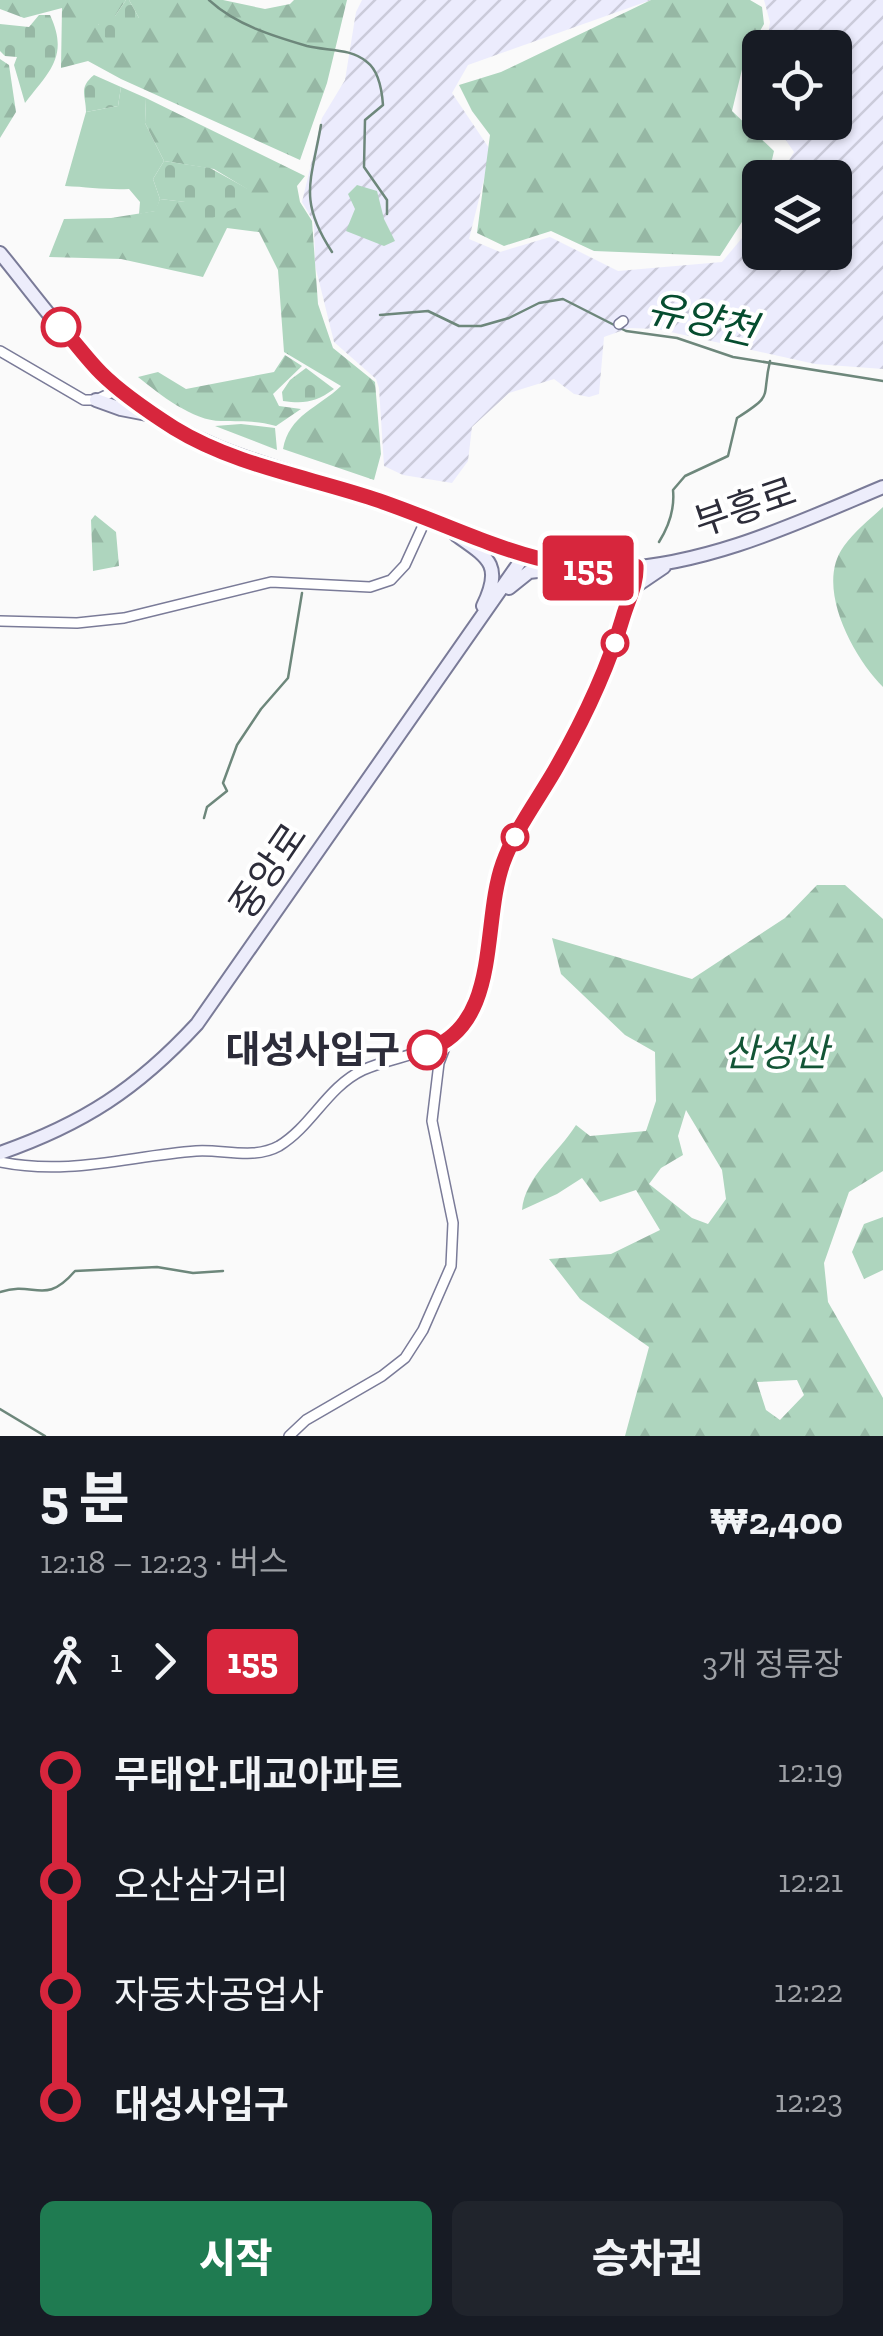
<!DOCTYPE html>
<html lang="ko">
<meta charset="utf-8">
<style>
:root{--surface:#171b24;--page:#20242c;--text:#f1f3f6;--muted:#9ea1a6;--accent:#1f7b51}
body{margin:0;font-family:"Zilla Slab","Noto Sans KR",serif;background:var(--page);color:var(--text);height:100vh;display:flex;flex-direction:column;font-size:38px;white-space:nowrap}
*{box-sizing:border-box;margin:0}
p{font-size:32px;color:var(--muted)}
.icon{flex:none;width:55px;height:55px;fill:none;stroke:currentColor;stroke-width:2;stroke-linecap:round;stroke-linejoin:round}
.map{position:relative;height:1436px;overflow:hidden}
.details{display:flex;flex-direction:column;background:var(--surface);flex:1}
.details>*{flex:none}
.badge{padding:0 20px;border-radius:8px;font-size:35px;line-height:65px}
.controls{position:absolute;left:742px;top:30px;display:grid;gap:20px}
.controls a{display:grid;place-items:center;width:110px;height:110px;border-radius:15px;background:var(--surface);box-shadow:0 2px 8px #0004;font-size:50px}
.map>.badge{position:absolute;translate:-50% -50%;box-shadow:0 0 0 5px #fff}
.legs{display:flex;align-items:center;gap:15px;height:110px;padding:0 40px;font-size:32px}
.legs p{margin-inline-start:auto}
.summary{display:flex;align-items:center;justify-content:space-between;height:170px;padding:0 40px}
h1{font-size:55px;font-weight:800;line-height:75px}
.action{display:flex;gap:20px;margin-top:auto;padding:20px 40px}
.action a{flex:1;height:115px;border-radius:15px;background:var(--accent);color:#fff;font-size:40px;font-weight:800;line-height:115px;text-align:center}
.action a+a{background:var(--page);color:var(--text)}
ul{padding:0 40px;list-style:none}
li{display:flex;align-items:center;gap:35px;height:110px;font-size:38px}
li i{display:grid;place-items:center;width:15px;height:100%;margin:0 12px;background:currentColor}
li i::after{content:'';width:25px;height:25px;margin:-12px;border:8px solid;border-radius:50%;background:var(--surface)}
li p{margin-inline-start:auto}
li:first-child i{background:linear-gradient(#0000 50%,currentColor 0)}
li:last-child i{background:linear-gradient(currentColor 50%,#0000 0)}
.map>svg:first-child{display:block}
</style>
<div class="map">
<svg width="883" height="1436" viewBox="0 0 883 1436">
<defs>
<pattern id="industrial-furrows" width="10" height="10" patternUnits="userSpaceOnUse" patternTransform="scale(2.5)"><rect width="10" height="10" fill="#ececfd"/><path d="M-1 1l2-2M0 10L10 0M9 11l2-2" fill="none" stroke="#cbcbda"/></pattern>
<pattern id="forest-firs" width="22" height="20" patternUnits="userSpaceOnUse" patternTransform="scale(2.5)"><rect width="22" height="20" fill="#aed5be"/><path d="M5 1l3.5 6h-7zM16 11l3.5 6h-7z" fill="#96b7a4"/></pattern>
<pattern id="cemetery-stones" width="16" height="16" patternUnits="userSpaceOnUse" patternTransform="scale(2.5)"><rect width="16" height="16" fill="#aed5be"/><path d="M2 7V4a2 2 0 0 1 4 0v3zM10 15v-3a2 2 0 0 1 4 0v3z" fill="#96b7a4"/></pattern>
</defs>
<rect width="100%" height="100%" fill="#fafafa"/>
<path fill="url(#industrial-furrows)" d="M362 0H651L468 65 452 93 491 151 469 239 500 252 550 237 618 271 722 262 742 238 760 209V252H835V178L779 177 794 152 774 123 835 122V48L766 47 770 22 764 0H883V369L815 364 657 329 629 328 604 337 599 394 589 397 574 394 554 379 509 393 472 427 468 461 452 483 403 475 384 466 379 388 376 379 334 342 315 265 314 222 302 202 322 118 345 80 356 12Z"/>
<path fill="#aed5be" d="M121 87 146 98 145 123 164 161 153 179 160 199 156 211 139 214 140 202 129 189C106 190 88 187 65 186L86 112 118 106Z
M357 185 377 191 384 219 395 241 384 246 346 231 355 209 348 194Z
M241 424 275 428 277 450 215 426Z"/>
<path fill="url(#forest-firs)" fill-rule="evenodd" d="M0 0H126L115 16 98 25 139 18 129 0H223L265 9 290 4 294 0H347L327 83 300 160 121 79 88 61 61 68 62 8 24 18 0 9Z
M651 0H750L762 7 764 24 745 57 732 111 774 151 768 177 760 178V194L720 256 594 251 551 231 504 246 477 233 490 135 472 111 459 85 501 72Z
M0 59 9 65 16 112 0 138Z
M146 98 305 176 297 186 300 202 312 221 318 304 333 348 375 382 381 454 374 480 283 449C289 415 318 408 341 386L284 352 278 270 259 232 227 228 203 277 121 259 49 257 64 219 111 218 155 211 160 199 186 202 247 189 214 169 164 161 145 123Z
M285 355 302 366 273 394 279 406 301 409 276 426C254 420 243 422 221 421 193 421 159 394 138 377L158 372 186 389 274 372Z
M883 507V687C853 657 814 586 844 546 854 532 870 519 883 507Z
M95 515 116 532 119 566 93 571 91 520Z
M817 885H845L883 919V1171L849 1192 824 1263 828 1302 883 1398V1436H625L649 1347 580 1299 549 1259 611 1254 660 1230 636 1190 600 1202 582 1178 557 1194 522 1210C525 1176 558 1154 576 1125L590 1136 646 1131 656 1101 655 1052 625 1035 561 974 552 938 692 979 785 918ZM686 1110 722 1170 726 1199 708 1224 692 1218 649 1184 661 1168 683 1155 678 1136ZM797 1380 804 1395 780 1420 766 1410 757 1382Z
M883 1217V1270L864 1279 852 1252 864 1224Z"/>
<path fill="url(#cemetery-stones)" d="M126 0H129L139 18 135 42 113 49 98 26 106 11 115 16Z
M39 15H50C69 56 50 71 25 103L14 65 17 57 5 56 0 51V24L29 27Z
M94 75 121 87 118 106 86 112C86 95 78 88 94 75Z
M164 161 210 168 248 189 242 205 197 225 187 222 185 202 160 199 153 179Z
M306 368 334 389C316 402 305 404 283 401L282 392 290 380Z"/>
<g fill="none" stroke-linecap="round" stroke-linejoin="round">
<path stroke="#6d877b" stroke-width="2.5" d="M209 0C236 25 273 36 307 46 327 51 351 48 367 62 379 71 382 91 383 105L365 120 364 167 387 200V214
M321 125C311 182 298 200 332 252
M380 315 428 311 459 326H481L509 318 539 303 563 299 626 331 677 338 733 357 883 381
M659 542C669 526 675 510 673 490L685 476 728 456 737 418C775 394 761 399 770 361
M204 818 207 807 227 791 223 783 237 745 261 709 288 678 302 593
M0 1292C35 1280 44 1307 75 1271L157 1267 193 1273 223 1271
M0 1409 45 1436"/>
<g stroke="#7a7b98" stroke-width="12">
<path id="minor" d="M619 324 623 321
M0 351 84 400H96L119 389
M0 621 77 623 124 618 271 582 370 587 391 580 405 565 426 519
M0 1162C69 1176 129 1156 196 1151 223 1149 254 1160 279 1146 312 1126 327 1087 363 1070 401 1053 444 1055 469 1017 485 993 484 964 488 937 493 899 500 861 520 828 561 757 602 689 626 610 630 595 637 582 636 566
M289 1436 306 1420 382 1376 405 1358 423 1330 451 1266 453 1223 432 1121 439 1063 447 1042"/>
</g>
<g stroke="#7a7b98" stroke-width="16">
<path id="secondary" d="M0 253C41 303 80 360 132 399 212 458 286 468 377 499 453 526 532 572 616 569 711 564 797 523 883 487
M96 400 121 409 152 415
M456 535C489 558 503 565 483 606
M509 588 529 572 563 568
M633 588 664 567
M0 1153C83 1124 137 1089 197 1024L524 556"/>
</g>
<use href="#minor" stroke="#fff" stroke-width="9"/>
<use href="#secondary" stroke="#ededfb" stroke-width="12"/>
</g>
<g fill="none" stroke-linecap="round" stroke-linejoin="round">
<g stroke="#fff" stroke-width="22">
<path id="line-1" d="M61 327C75 342 87 359 101 373 122 394 149 412 174 428 234 465 308 477 374 499 460 527 543 578 636 566 637 584 628 600 623 617 607 672 583 721 555 770 537 801 515 830 503 863 481 924 502 1024 427 1050"/>
</g>
<use href="#line-1" stroke="#d7263d" stroke-width="15"/>
</g>
<g fill="#fff" stroke="#d7263d" stroke-width="5">
<circle cx="61" cy="327" r="18"/>
<circle cx="615" cy="643" r="12"/>
<circle cx="515" cy="837" r="12"/>
<circle cx="427" cy="1050" r="18"/>
</g>
<g text-anchor="middle" stroke-width="8" stroke-linejoin="round" paint-order="stroke">
<g font-size="38" fill="#2d2d3a" stroke="#fff">
<text transform="translate(745 507) rotate(-19)" y="13">부흥로</text>
<text transform="translate(268 871) rotate(-56)" y="13">중앙로</text>
</g>
<g font-size="38" font-weight="bold" fill="#2d2d3a" stroke="#fff" text-anchor="end">
<text x="400" y="1063">대성사입구</text>
</g>
<g font-size="38" font-style="italic" fill="#135536" stroke="#fff">
<text x="776" y="1066">산성산</text>
</g>
<g font-size="40" font-style="italic" fill="#064d2f" stroke="#fff">
<text transform="translate(702 319) rotate(13)" y="14">유양천</text>
</g>
</g>
</svg>
<div class="controls">
<a><svg class="icon" aria-label="locate" viewBox="0 0 24 24"><circle cx="12" cy="12" r="6"/><path d="M12 2v4M12 18v4M2 12h4M18 12h4"/></svg></a>
<a><svg class="icon" aria-label="layers" viewBox="0 0 24 24"><path d="M12 4l9 5-9 5-9-5zM3 14l9 5 9-5"/></svg></a>
</div>
<b class="badge" style="left:588px;top:568px;background:#d7263d;color:#fff">155</b>
</div>
<section class="details">
<div class="summary"><div><h1>5 분</h1><p>12:18 – 12:23 · 버스</p></div><b>₩2,400</b></div>
<div class="legs"><svg class="icon" aria-label="walk" viewBox="0 0 24 24"><circle cx="13" cy="4" r="2"/><path d="M13 8l-2 6 4 7M11 14l-3 7M7 12l3-4h3l4 4"/></svg>1<svg class="icon" aria-label="forward" viewBox="0 0 24 24"><path d="M9 5l7 7-7 7"/></svg><b class="badge" style="background:#d7263d;color:#fff">155</b><p>3개 정류장</p></div>
<ul>
<li><i style="color:#d7263d"></i><b>무태안.대교아파트</b><p>12:19</p></li>
<li><i style="color:#d7263d"></i><span>오산삼거리</span><p>12:21</p></li>
<li><i style="color:#d7263d"></i><span>자동차공업사</span><p>12:22</p></li>
<li><i style="color:#d7263d"></i><b>대성사입구</b><p>12:23</p></li>
</ul>
<div class="action"><a>시작</a><a>승차권</a></div>
</section>
